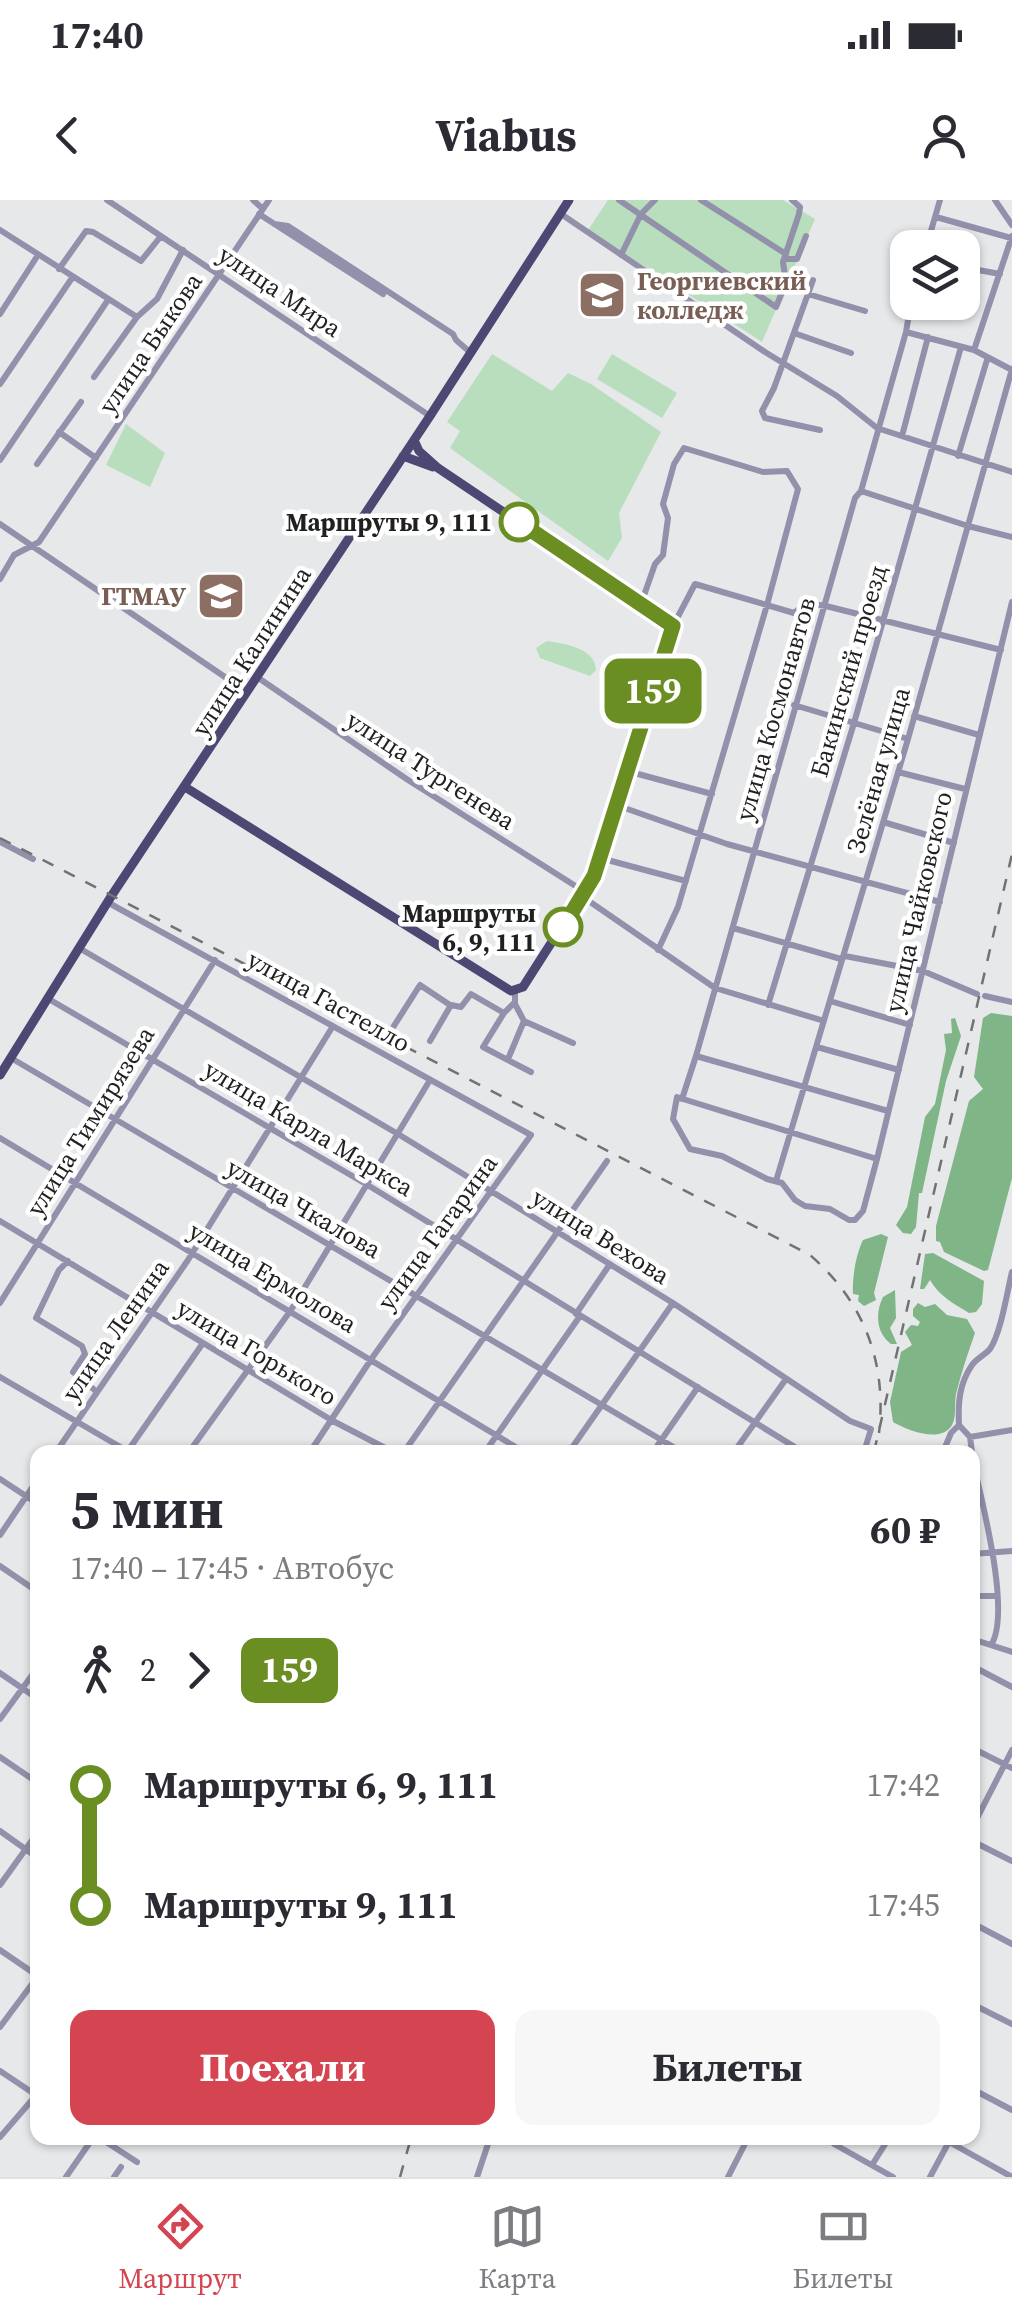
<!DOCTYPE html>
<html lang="ru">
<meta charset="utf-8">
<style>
:root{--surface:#fff;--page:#f7f7f7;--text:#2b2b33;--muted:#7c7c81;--line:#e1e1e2;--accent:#d54551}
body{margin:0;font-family:"Source Serif 4",serif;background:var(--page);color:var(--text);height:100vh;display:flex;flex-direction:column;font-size:38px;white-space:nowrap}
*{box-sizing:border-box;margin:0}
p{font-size:32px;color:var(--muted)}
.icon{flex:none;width:55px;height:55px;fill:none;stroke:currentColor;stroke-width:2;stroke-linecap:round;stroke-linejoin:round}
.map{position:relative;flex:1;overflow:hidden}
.drawer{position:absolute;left:30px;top:1245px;width:950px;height:700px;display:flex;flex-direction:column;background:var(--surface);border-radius:20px;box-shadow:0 2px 8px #0004}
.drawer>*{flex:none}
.badge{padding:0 20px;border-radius:15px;font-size:35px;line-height:65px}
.fabs{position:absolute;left:890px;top:30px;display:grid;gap:20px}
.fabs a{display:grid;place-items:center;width:90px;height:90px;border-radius:20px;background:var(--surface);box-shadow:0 2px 8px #0004;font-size:50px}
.map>.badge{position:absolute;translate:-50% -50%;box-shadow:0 0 0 5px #fff}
.legs{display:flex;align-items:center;gap:15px;height:110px;padding:0 40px;font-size:32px}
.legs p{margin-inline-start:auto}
.overview{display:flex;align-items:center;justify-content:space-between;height:170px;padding:0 40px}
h1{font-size:55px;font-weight:700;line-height:75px}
.action{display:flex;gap:20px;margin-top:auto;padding:20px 40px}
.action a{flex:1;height:115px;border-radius:20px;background:var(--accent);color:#fff;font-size:40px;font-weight:700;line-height:115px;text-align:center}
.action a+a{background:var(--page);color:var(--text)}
ul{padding:0 40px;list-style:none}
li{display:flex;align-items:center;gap:35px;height:120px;font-size:38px}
li i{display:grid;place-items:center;width:15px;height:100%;margin:0 12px;background:currentColor}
li i::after{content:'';width:25px;height:25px;margin:-12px;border:8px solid;border-radius:50%;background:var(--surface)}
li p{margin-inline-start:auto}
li:first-child i{background:linear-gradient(#0000 50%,currentColor 0)}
li:last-child i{background:linear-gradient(currentColor 50%,#0000 0)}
.status{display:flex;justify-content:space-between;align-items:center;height:70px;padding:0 50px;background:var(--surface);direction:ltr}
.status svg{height:28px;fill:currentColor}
header{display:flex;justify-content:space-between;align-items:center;height:130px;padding:0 40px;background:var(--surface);font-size:45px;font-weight:700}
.menu{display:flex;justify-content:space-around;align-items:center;height:140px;border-top:2px solid var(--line);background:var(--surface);font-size:28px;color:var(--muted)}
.menu a{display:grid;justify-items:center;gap:5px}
.menu .selected{color:var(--accent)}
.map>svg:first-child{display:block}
</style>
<div class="status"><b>17:40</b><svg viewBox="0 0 49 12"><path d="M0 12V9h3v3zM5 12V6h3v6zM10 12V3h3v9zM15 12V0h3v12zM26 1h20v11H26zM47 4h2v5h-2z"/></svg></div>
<header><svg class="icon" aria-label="back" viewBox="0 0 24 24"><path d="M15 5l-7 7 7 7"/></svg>Viabus<svg class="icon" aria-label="person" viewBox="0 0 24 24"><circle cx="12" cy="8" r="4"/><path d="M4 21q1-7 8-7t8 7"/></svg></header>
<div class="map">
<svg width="1012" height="1977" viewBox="0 0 1012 1977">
<rect width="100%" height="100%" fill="#e6e8ea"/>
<path fill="#b8debd" d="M608 0H783L815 19 762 142 588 30Z
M492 154 552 191 568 173 591 184 661 232 619 313 622 338 608 361 450 248 460 231 447 222Z
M612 154 677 193 662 218 597 179Z
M126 224 165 253 150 287 106 265Z
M547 441C566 444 595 448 596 470L590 476 540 458 536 448Z"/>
<path fill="#7fb587" d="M991 813 1012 816V978L988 1070 984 1071 944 1052 940 1042 936 1041V1026L969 901 983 889 974 877 983 818Z
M955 818 961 836 946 881 922 993H919L916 1027 911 1034 903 1033 896 1025 907 1007 925 917 935 904 946 850 944 834 952 833 951 819Z
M881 1034 888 1037 874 1093 876 1100 864 1106 858 1101 859 1095 853 1094C852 1078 856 1054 863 1040Z
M933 1053 984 1081 982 1104 976 1112 969 1113C953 1103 939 1096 930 1080L924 1089H920L925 1054Z
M895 1090 896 1118 890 1128 897 1144H891C876 1133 875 1113 883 1097Z
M918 1103 925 1107 935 1104 947 1115 967 1119 975 1133C968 1153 961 1173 956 1194 954 1203 957 1216 952 1225 941 1244 907 1230 893 1222L890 1202 901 1152 912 1145 905 1132 911 1125 918 1126 920 1122 913 1116V1109Z"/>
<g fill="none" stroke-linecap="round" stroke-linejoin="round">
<path stroke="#9290aa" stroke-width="6" d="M107 0 430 216
M253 0 263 9
M619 0 776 107 786 83 783 62 799 14 800 7 792 0
M701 0 786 54
M995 0 1012 25
M259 14 383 94
M561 14 765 152 837 196 877 228 1012 272
M936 17 1011 38
M274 24 288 26 453 134 456 140 471 153
M0 30 137 117 94 177
M926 48 940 0
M621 55 641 14 655 0
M784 59H797L806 36
M962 67 1000 74
M59 69 86 31 93 32 141 61 161 36
M813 80 774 188 762 211 765 218 820 230
M808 94 865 111
M911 102 906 132 861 291 855 298 696 856 682 899 677 897 673 919 690 949 722 956 767 979 782 983 795 1000 805 1006 830 1009 849 1020H855L863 1011 877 959 1012 402
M0 114 38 55
M137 117 157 99 183 50
M906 132 974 150 1012 170
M794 133 851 153
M974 150 1012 36
M0 184 72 78
M59 232 96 258
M902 236 928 137
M958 256 987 160
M0 260 108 100
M37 264 81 202
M861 291 968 326 1012 337
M0 324 247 492
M0 379 14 355 39 342 269 0
M641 404 655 364 663 355 668 318 663 304 674 264 684 248 763 272 787 271 798 289 767 405 678 707 658 750
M673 426 695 384 794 413 806 403 826 406 1001 450
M257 477 408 580 585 692
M794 505 908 539
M914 516 979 535
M627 571 712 594
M898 572 965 589
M616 605 727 644 940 702
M883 622 954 643
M0 642 33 659
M600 658 686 681
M583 697 715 788 824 821
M107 702 531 935 372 1158 310 1252
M733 728 841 759 845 756 923 771 977 794
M79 748 398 934 673 1103 850 1221 871 1229 864 1252
M515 792V802L504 813 483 847 531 872
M985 796 1012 802
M47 798 366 984 803 1252
M830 801 910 825
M515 804 524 821 573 843
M768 805 854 523 961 147
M392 829 420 785 450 805
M430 841 451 805 461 807 471 794 504 813
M817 847 899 870
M696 856 888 911
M11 858 682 1252
M508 859 524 821
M683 899 877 959
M0 938 524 1252
M776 981 908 539 1012 169
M0 1021 333 1221 393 1252
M68 1061 59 1070 36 1118 82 1146 85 1154 73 1172 97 1192
M0 1103 215 760
M576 1114 610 1064
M0 1177 129 1252
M959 1225 970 1237 972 1252
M970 1237 1012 1230
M56 1252 188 1060 333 826
M127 1252 203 1143
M189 1252 291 1110 430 880
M404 1252 607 961
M485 1252 580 1116
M569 1252 673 1103
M653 1252 698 1187
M734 1252 786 1179
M943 1252 951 1233 959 1225C958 1203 959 1184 972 1165 977 1158 985 1155 990 1149 1001 1133 1007 1092 1012 1072
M972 1257C981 1298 1012 1413 991 1445
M0 1279 38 1304
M0 1335 38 1279
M972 1354 1012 1351
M0 1366 38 1392
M972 1396H996
M972 1439 1012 1452
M972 1466 1012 1487
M0 1473 38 1499
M0 1519 38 1467
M972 1548 1012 1568
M0 1557 38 1583
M972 1628 1012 1550
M0 1631 38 1658
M972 1641 1012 1661
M0 1685 38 1632
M972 1723 1012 1744
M0 1750 38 1776
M972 1804 1012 1824
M0 1827 38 1776
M0 1871 36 1895
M972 1889 1012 1910
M0 1937 38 1893
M100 1938 137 1962
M830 1938 834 1944 893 1977
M942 1938 1012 1977
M872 1965 889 1938
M66 1977 93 1938
M114 1977 121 1967
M477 1977 490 1938
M728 1977 748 1938
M930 1977 951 1938"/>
<path stroke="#4d4774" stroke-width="9" d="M403 256 433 267
M185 587 511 791 523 787 594 676 673 426 438 268 419 251 414 240
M0 875 112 695 430 216 569 0"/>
<path stroke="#717373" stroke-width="2.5" stroke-dasharray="12 12" stroke-linecap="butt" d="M0 638 810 1055C864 1102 887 1162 879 1233
M874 1252 1012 654
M400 1977 411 1938"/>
</g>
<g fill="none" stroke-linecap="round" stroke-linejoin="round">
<g stroke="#fff" stroke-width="22">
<path id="line-1" d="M519 322 673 426 594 676 563 727"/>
</g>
<use href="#line-1" stroke="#6b8e23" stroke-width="15"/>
</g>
<defs>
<g id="university-square" transform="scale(2.5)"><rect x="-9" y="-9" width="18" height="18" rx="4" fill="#8d6e63" stroke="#fff"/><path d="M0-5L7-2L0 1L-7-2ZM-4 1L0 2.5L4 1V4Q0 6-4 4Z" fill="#fff"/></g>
</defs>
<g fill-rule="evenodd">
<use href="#university-square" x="602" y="95"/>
<use href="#university-square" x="221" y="396"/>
</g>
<g fill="#fff" stroke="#6b8e23" stroke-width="5">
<circle cx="519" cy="322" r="18"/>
<circle cx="563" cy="727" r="18"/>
</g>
<g text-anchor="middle" stroke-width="9" stroke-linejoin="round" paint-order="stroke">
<g font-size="25" font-weight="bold" fill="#785e54" stroke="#fff" text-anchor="start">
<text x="637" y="90">Георгиевский<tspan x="637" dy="29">колледж</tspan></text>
<text x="186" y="405" text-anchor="end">ГТМАУ</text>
</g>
<g font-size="25" fill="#1f2020" stroke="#fff">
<text transform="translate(280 91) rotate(34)" y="9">улица Мира</text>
<text transform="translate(150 143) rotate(-56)" y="9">улица Быкова</text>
<text transform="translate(251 451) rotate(-57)" y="9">улица Калинина</text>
<text transform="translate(848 471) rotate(-74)" y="9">Бакинский проезд</text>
<text transform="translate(775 509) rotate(-74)" y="9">улица Космонавтов</text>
<text transform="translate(431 570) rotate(33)" y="9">улица Тургенева</text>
<text transform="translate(878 570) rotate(-74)" y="9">Зелёная улица</text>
<text transform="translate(918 702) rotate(-77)" y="9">улица Чайковского</text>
<text transform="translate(329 801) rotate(29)" y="9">улица Гастелло</text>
<text transform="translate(90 921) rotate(-58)" y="9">улица Тимирязева</text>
<text transform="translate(309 928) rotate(31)" y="9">улица Карла Маркса</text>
<text transform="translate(304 1008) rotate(30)" y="9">улица Чкалова</text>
<text transform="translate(437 1032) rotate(-54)" y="9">улица Гагарина</text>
<text transform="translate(601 1036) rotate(32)" y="9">улица Вехова</text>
<text transform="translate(273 1077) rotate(31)" y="9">улица Ермолова</text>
<text transform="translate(115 1130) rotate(-55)" y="9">улица Ленина</text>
<text transform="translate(257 1152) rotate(31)" y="9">улица Горького</text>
</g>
<g font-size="25" font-weight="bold" fill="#1f2020" stroke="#fff" text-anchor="end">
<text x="492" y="331">Маршруты 9, 111</text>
<text x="536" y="722">Маршруты<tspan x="536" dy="29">6, 9, 111</tspan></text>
</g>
</g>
</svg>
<div class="fabs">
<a><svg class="icon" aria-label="layers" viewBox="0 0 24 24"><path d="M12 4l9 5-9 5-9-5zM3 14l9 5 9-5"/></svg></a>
</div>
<b class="badge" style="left:653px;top:491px;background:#6b8e23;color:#fff">159</b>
<section class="drawer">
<div class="overview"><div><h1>5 мин</h1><p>17:40 – 17:45 · Автобус</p></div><b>60 ₽</b></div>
<div class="legs"><svg class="icon" aria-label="walk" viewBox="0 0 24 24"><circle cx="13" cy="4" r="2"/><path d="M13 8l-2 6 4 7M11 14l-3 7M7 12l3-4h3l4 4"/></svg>2<svg class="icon" aria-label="forward" viewBox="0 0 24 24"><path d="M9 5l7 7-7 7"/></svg><b class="badge" style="background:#6b8e23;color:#fff">159</b></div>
<ul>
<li><i style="color:#6b8e23"></i><b>Маршруты 6, 9, 111</b><p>17:42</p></li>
<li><i style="color:#6b8e23"></i><b>Маршруты 9, 111</b><p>17:45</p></li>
</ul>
<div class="action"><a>Поехали</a><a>Билеты</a></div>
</section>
</div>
<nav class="menu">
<a class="selected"><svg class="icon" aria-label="directions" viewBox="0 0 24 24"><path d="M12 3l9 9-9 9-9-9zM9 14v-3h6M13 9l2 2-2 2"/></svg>Маршрут</a>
<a><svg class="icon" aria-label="map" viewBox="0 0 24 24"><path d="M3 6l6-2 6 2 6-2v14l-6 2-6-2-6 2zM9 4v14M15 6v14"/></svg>Карта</a>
<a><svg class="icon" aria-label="tickets" viewBox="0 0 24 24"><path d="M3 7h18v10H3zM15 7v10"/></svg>Билеты</a>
</nav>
